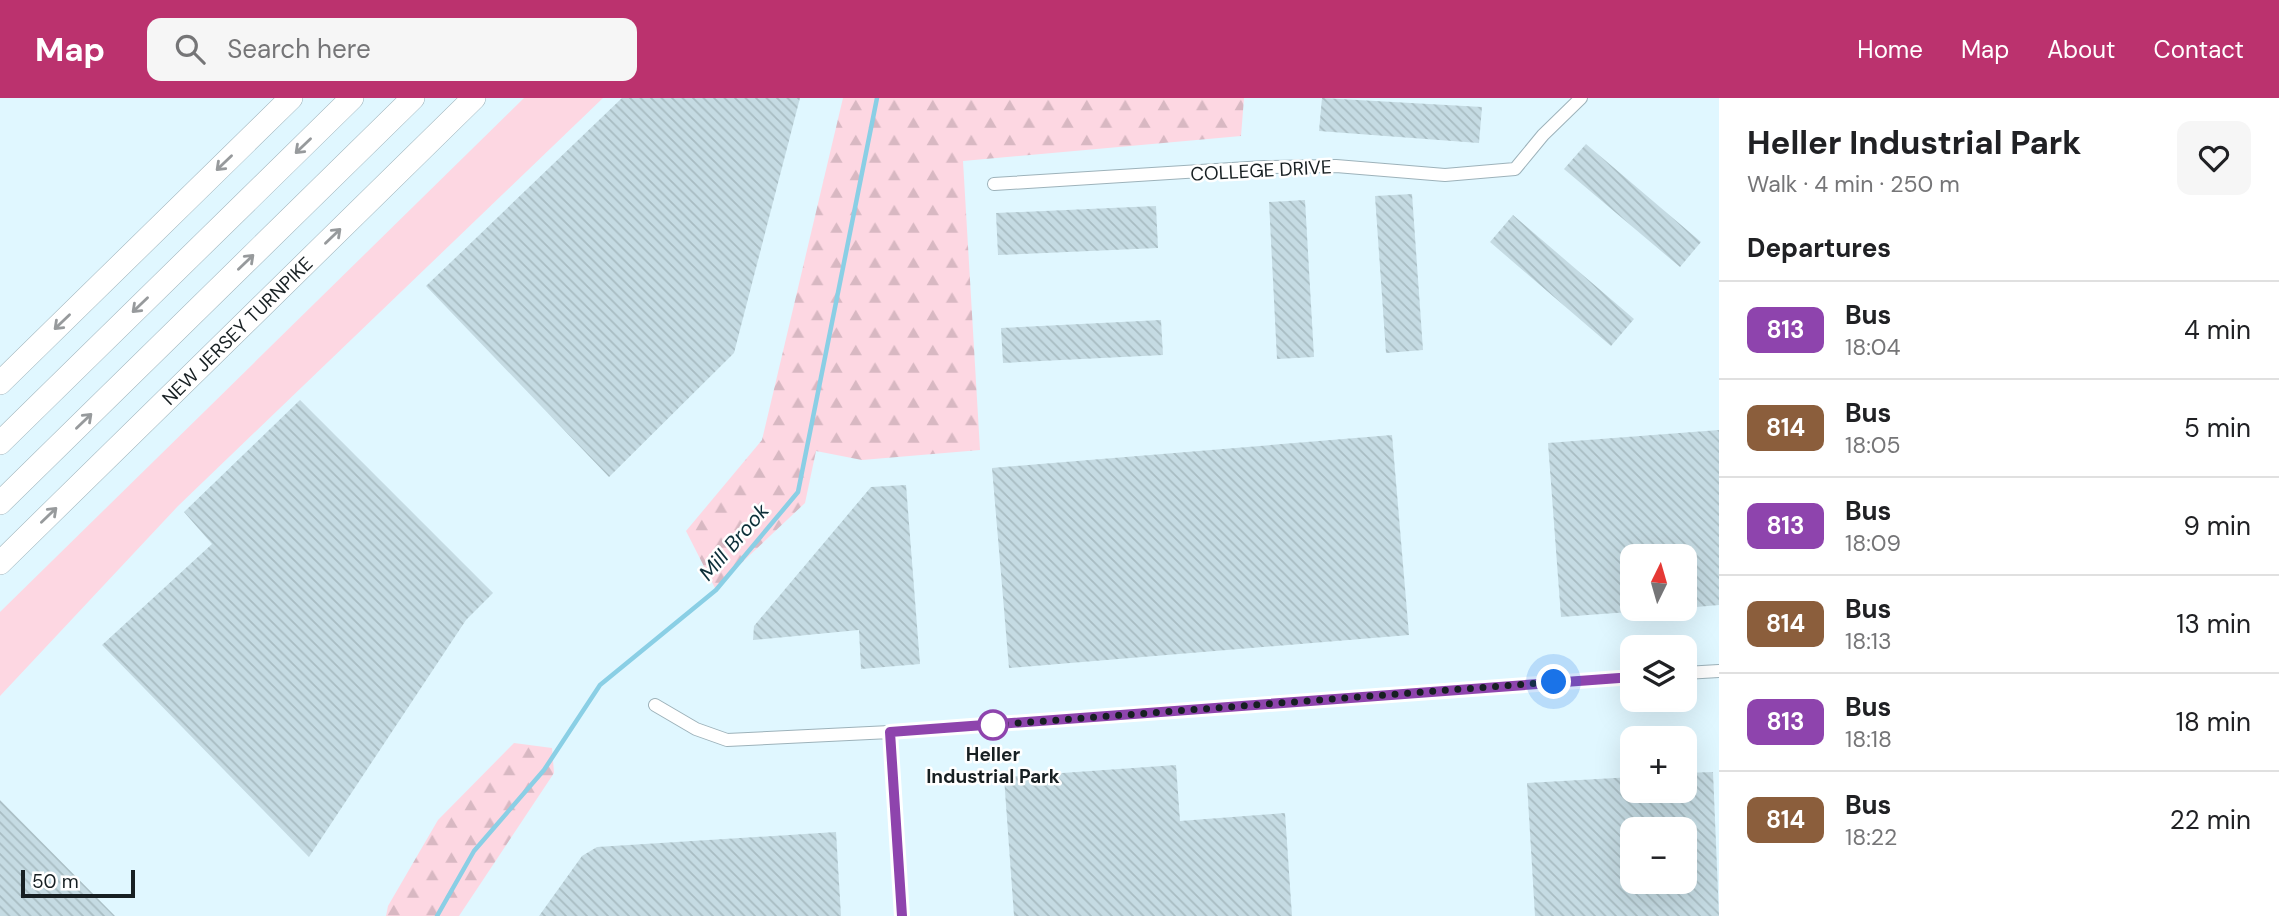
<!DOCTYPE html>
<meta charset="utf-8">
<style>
:root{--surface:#fff;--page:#f6f6f6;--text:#202124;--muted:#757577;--line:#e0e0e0;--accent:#bb326e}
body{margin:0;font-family:"DM Sans",sans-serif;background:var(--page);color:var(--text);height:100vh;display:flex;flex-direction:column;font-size:26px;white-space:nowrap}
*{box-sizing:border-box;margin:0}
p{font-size:23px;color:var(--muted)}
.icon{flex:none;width:38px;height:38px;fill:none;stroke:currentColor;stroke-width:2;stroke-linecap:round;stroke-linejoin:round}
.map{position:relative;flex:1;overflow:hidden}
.details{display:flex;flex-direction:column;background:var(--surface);width:560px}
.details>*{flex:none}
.badge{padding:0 14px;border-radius:10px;font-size:24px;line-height:46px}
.needle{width:46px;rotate:5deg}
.fabs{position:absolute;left:1620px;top:446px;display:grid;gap:14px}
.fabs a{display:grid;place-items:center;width:77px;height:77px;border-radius:14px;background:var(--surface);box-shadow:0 7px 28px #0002;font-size:35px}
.scale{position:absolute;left:21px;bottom:18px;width:114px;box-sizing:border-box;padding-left:7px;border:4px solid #171f22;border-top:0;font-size:19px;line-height:24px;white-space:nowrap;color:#171f22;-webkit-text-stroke:5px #fff;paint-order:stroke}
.you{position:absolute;width:35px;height:35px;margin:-18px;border:5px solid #fff;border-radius:50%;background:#1a73e8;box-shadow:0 0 0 10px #1a73e833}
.map>.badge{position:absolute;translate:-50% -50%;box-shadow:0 0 0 4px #fff}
h2{padding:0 28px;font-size:26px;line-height:63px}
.round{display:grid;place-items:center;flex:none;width:74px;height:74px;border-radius:14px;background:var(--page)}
.headline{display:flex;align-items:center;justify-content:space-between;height:119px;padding:0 28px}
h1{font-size:33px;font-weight:700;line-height:52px}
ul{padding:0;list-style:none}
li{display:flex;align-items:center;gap:21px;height:98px;padding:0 28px;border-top:2px solid var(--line)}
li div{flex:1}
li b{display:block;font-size:26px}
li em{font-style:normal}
li .badge{min-width:77px;font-weight:700;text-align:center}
header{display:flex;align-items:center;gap:42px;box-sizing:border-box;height:98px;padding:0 35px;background:var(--accent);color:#fff}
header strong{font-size:33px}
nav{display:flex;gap:38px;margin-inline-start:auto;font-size:24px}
.search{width:490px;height:63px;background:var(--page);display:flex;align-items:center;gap:18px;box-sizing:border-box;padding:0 24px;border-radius:14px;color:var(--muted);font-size:26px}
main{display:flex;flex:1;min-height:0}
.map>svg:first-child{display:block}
</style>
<header>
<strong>Map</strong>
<div class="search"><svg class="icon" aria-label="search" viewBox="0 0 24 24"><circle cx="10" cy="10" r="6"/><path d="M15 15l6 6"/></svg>Search here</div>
<nav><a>Home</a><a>Map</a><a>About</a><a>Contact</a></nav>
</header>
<main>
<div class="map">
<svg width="1719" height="818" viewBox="0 0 1719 818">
<defs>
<pattern id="forest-firs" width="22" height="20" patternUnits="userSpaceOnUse" patternTransform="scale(1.75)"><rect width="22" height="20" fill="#fdd7e2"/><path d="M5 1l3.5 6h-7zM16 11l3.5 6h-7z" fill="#d8b8c2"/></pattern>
<pattern id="building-back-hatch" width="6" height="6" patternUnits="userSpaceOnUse" patternTransform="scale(1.75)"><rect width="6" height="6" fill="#c5dbe3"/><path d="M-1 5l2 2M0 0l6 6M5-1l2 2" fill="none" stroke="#a8bcc2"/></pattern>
</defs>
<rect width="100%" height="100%" fill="#e0f7ff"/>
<path fill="#fdd7e2" d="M524 0H603L178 408 0 598V514Z"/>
<path fill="url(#forest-firs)" d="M843 0H1244L1241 38 963 63 980 352 862 362 816 353 805 405 715 490 686 433 762 342Z
M514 645 552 650 554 675 459 818H386L388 808 438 722Z"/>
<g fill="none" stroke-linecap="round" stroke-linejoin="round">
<path stroke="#8acfe5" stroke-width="4.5" d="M437 818 474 753 544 672 600 587 716 492 798 394 877 0"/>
</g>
<path fill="url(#building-back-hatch)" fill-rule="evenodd" d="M622 0H800L734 255 609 379 426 188Z
M1322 0 1482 9 1479 45 1319 33Z
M1586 46 1701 144 1680 169 1564 71Z
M1412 96 1423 252 1386 255 1375 98Z
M1305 102 1314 259 1277 261 1269 104Z
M1156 108 1158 150 998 157 996 115Z
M1513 117 1634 221 1611 248 1490 144Z
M1161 222 1163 257 1003 265 1001 230Z
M300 302 493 495 466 522 309 759 102 547 212 446 184 414Z
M1719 332V507L1685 510V458H1633V511L1642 513 1561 519 1548 345Z
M1392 337 1409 537 1009 570 992 370Z
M906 387 920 566 861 571 859 532 753 542 754 528 871 389Z
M1176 667 1180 723 1285 715 1292 818H1014L1004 679Z
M1713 674 1719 818H1535L1527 685 1633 679V693H1685V675ZM1633 732H1685V784H1633Z
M0 702 115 818H0Z
M836 734 841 818H539L582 758 597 749Z"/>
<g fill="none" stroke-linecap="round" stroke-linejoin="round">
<g stroke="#9db2ba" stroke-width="14">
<path id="street" d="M994 86 1264 69 1336 68 1445 77 1515 71 1543 37 1581 0
M1685 575 1719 573
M655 607 696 631 727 642 890 634 1633 579
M890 634 902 818"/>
</g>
<g stroke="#9db2ba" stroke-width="24">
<g id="highway">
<path d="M0 285 291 0"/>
<path d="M0 345 352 0"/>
<path d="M0 405 413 0"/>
<path id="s1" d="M0 465 474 0"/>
</g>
</g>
<use href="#street" stroke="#fff" stroke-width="12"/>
<use href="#highway" stroke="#fff" stroke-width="23"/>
</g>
<defs><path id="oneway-shaft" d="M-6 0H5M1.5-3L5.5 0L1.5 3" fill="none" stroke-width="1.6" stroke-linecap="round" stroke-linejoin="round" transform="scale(1.75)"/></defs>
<g stroke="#979a9c">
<use href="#oneway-shaft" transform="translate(303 48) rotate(136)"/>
<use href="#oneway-shaft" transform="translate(224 65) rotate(136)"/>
<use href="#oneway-shaft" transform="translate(333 138) rotate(-44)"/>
<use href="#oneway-shaft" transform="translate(246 164) rotate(-44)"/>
<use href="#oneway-shaft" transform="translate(140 207) rotate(136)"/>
<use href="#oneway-shaft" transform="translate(62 224) rotate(136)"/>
<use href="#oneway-shaft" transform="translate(84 323) rotate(-44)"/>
<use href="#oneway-shaft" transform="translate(49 417) rotate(-44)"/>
</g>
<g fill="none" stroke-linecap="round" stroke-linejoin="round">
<g stroke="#fff" stroke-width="16">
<path id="line" d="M902 818 890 634 1633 579"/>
</g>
<use href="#line" stroke="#8e44ad" stroke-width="10"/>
<path stroke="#171f22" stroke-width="7" stroke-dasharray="0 12.6" d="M993 627 1554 584"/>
</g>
<circle fill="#fff" stroke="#8e44ad" stroke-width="3.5" cx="993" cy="627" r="14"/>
<g text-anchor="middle" stroke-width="5" stroke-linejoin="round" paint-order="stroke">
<g font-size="19" fill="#171f22" stroke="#fff">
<text transform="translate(1261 72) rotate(-3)" y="7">COLLEGE DRIVE</text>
<text dy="7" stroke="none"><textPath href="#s1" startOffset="332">NEW JERSEY TURNPIKE</textPath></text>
</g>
<g font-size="19" font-weight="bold" fill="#171f22" stroke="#fff">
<text x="993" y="663">Heller<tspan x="993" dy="22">Industrial Park</tspan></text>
</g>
<g font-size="21" font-style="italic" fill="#0c2e38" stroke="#fff">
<text transform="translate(734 444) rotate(-49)" y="7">Mill Brook</text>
</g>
</g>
</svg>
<div class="fabs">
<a><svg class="needle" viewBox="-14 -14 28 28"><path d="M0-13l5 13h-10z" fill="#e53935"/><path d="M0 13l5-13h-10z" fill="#757577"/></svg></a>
<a><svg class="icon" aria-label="layers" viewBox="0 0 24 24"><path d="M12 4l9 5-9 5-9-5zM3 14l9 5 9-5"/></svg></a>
<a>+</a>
<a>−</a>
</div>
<div class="scale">50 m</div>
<div class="you" style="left:1554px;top:584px"></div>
</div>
<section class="details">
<div class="headline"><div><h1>Heller Industrial Park</h1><p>Walk · 4 min · 250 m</p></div><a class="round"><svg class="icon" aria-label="heart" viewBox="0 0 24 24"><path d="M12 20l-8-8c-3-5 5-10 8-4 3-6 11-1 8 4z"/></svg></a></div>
<h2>Departures</h2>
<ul>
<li><span class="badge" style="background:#8e44ad;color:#fff">813</span><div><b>Bus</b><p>18:04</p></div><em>4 min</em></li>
<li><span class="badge" style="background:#8b5e3c;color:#fff">814</span><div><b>Bus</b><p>18:05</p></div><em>5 min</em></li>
<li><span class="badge" style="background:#8e44ad;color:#fff">813</span><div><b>Bus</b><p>18:09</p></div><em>9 min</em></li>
<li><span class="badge" style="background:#8b5e3c;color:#fff">814</span><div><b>Bus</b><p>18:13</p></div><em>13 min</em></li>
<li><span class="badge" style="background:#8e44ad;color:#fff">813</span><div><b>Bus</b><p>18:18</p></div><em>18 min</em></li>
<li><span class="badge" style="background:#8b5e3c;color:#fff">814</span><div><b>Bus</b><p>18:22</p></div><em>22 min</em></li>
</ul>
</section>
</main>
